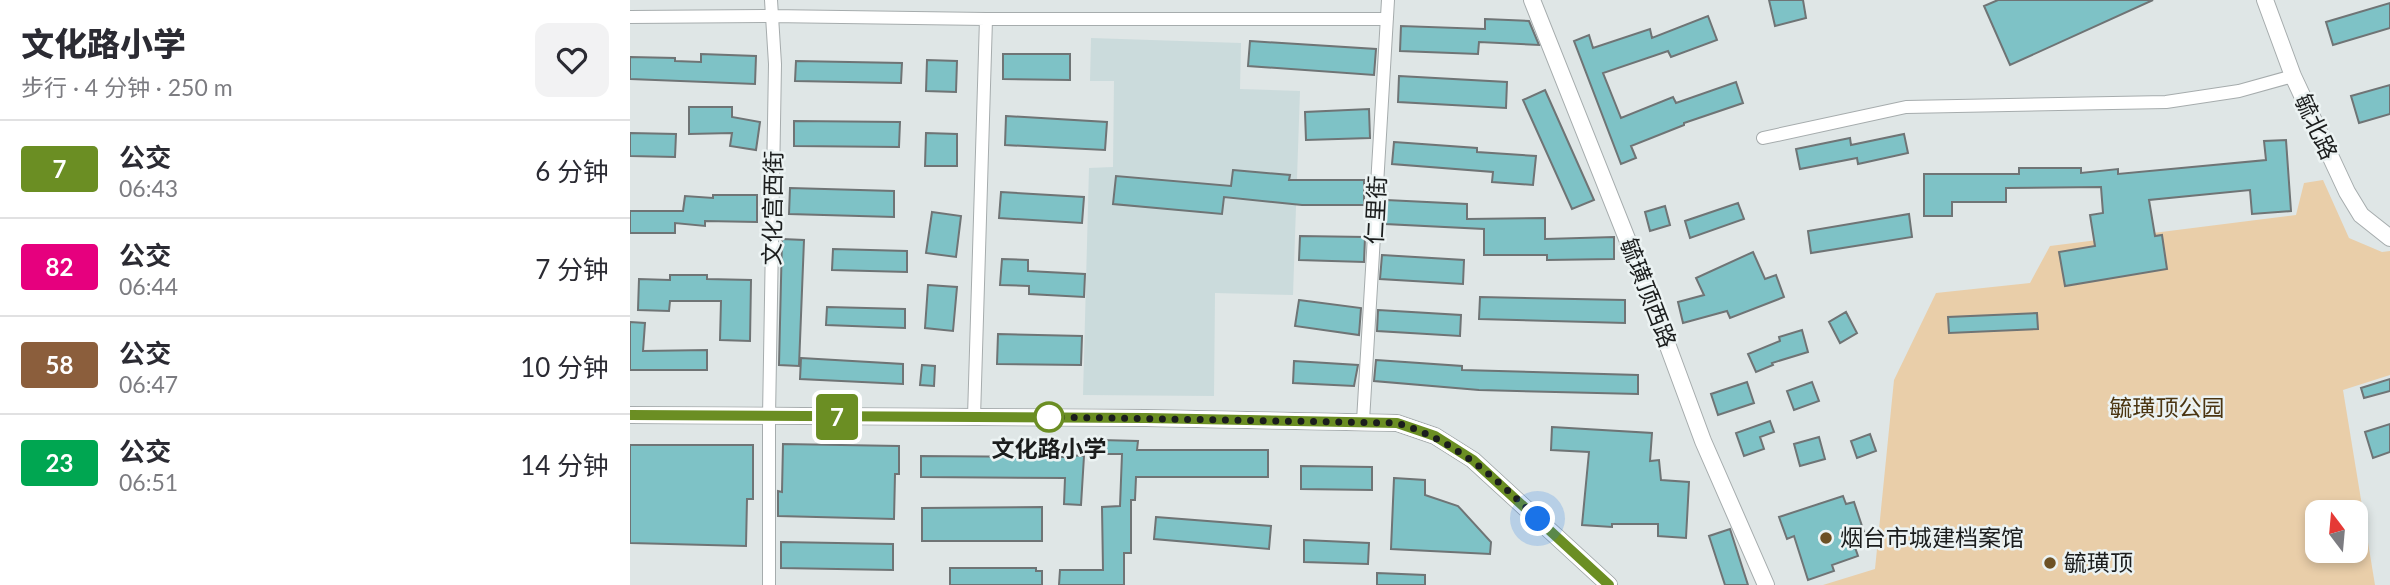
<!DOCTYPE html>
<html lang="zh">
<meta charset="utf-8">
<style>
:root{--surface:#fff;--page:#f2f2f3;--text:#2b2b33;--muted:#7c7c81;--line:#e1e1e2}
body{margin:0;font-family:Lato,"Noto Sans SC",sans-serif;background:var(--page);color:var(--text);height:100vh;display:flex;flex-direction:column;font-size:26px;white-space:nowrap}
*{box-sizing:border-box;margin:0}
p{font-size:23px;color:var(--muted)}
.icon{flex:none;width:38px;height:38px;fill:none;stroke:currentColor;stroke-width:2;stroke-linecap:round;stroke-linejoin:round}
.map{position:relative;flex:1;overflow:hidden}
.side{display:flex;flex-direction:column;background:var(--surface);width:630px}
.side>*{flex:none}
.badge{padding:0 14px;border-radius:5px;font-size:24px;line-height:46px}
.needle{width:46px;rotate:344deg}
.fabs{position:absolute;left:1675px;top:500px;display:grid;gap:14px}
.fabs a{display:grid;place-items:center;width:63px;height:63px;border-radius:14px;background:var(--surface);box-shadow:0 4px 10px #0003;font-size:35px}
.you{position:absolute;width:35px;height:35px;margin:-18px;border:5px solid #fff;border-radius:50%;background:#1a73e8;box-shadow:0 0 0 10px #1a73e833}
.map>.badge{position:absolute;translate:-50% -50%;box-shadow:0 0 0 4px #fff}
.round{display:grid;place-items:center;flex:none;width:74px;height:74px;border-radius:14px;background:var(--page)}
.summary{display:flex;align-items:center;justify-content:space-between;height:119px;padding:0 21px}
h1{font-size:33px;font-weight:800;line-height:52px}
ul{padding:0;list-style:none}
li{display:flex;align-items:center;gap:21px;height:98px;padding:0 21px;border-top:2px solid var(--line)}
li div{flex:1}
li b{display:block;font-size:26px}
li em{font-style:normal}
li .badge{min-width:77px;font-weight:700;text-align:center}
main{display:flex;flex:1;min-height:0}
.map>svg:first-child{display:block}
</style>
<main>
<section class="side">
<div class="summary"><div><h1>文化路小学</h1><p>步行 · 4 分钟 · 250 m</p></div><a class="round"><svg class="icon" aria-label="heart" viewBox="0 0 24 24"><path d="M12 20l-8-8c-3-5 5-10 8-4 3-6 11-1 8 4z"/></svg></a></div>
<ul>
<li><span class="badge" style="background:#6b8e23;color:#fff">7</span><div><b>公交</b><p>06:43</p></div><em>6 分钟</em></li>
<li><span class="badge" style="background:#e6007e;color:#fff">82</span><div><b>公交</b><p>06:44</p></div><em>7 分钟</em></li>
<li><span class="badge" style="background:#8b5e3c;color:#fff">58</span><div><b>公交</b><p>06:47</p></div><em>10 分钟</em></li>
<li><span class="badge" style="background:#00a651;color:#fff">23</span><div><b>公交</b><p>06:51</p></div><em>14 分钟</em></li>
</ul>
</section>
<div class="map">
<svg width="1760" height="585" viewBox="0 0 1760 585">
<rect width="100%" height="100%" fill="#dfe6e6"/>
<path fill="#cbdbdc" d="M461 38 611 43 610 89 670 91 663 295 585 293 584 396 453 395 459 168 483 167 484 81H460Z"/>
<path fill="#e9cea9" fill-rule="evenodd" d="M1693 180 1719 238 1752 252 1760 251V375L1713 390 1745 585H1193L1245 569 1264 380 1306 293 1400 283 1420 246 1666 215 1674 183ZM1687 513H1726V551H1687Z"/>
<path fill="#7ec2c6" stroke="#6f7475" stroke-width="2" d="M1139 0H1173L1176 18 1145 26Z
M1368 0H1523L1380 65 1354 6Z
M1760 3V28L1703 45 1696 22Z
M1078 16 1087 40 1041 57 1038 51 973 73 991 118 1043 97 1046 103 1106 82 1113 103 1054 123V125L1001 146 1006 158 991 164 944 41 959 35 963 48 1020 29 1022 38Z
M855 19 899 21 909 45 849 42 848 54 770 51 771 26 855 29Z
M620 41 746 49 744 75 618 66Z
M71 54 126 56 125 84 0 79V57L45 58V61L71 62Z
M373 54H440V80L373 79Z
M297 60 327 61 326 92 296 91Z
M166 61 272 63 271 83 165 81Z
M769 76 877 82 876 108 768 102Z
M1760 85V114L1729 123 1721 96Z
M915 90 964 200 942 209 893 100Z
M59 107H102V117L130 122 126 150 100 146 102 133 59 134Z
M739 109 740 138 676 140 675 112Z
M376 116 477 122 475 150 375 145Z
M164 121 270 122 269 147 164 146Z
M0 133 46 134 45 157 0 156Z
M296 133 327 134V166H295Z
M1274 134 1278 153 1228 164 1227 158 1170 169 1166 149 1220 138 1221 145Z
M1656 140 1661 211 1622 214 1620 190 1519 200 1525 236 1532 235 1537 269 1435 286 1429 252 1465 246 1460 215 1473 213 1471 187 1376 188V202H1322V216H1294V174H1389V168H1451V173L1488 169V174L1636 160 1634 141Z
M764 142 847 148V152L906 156 903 185 862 182 863 172 762 164Z
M603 170 660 175 659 180H734V205H672L594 197 592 214 483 204 486 176 601 186Z
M160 188 264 191V217L159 214Z
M371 192 454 197 452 223 369 218Z
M83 195H127V222L75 221V226L45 223V233H0V211H53L55 196 83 198Z
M756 200 837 204V219L915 218V239L984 237V259L917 260V255H854V229L755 224Z
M1108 203 1114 219 1060 238 1055 221Z
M1035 206 1040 225 1020 231 1015 212Z
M302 212 331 216 326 257 296 253Z
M1279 214 1282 237 1181 253 1178 231Z
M670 236 735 237 734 262 669 260Z
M152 239 174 240 169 366 149 365Z
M203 249 277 251V272L202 270Z
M1123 252 1135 279 1146 275 1154 297 1100 318 1097 311 1053 323 1048 302 1074 295 1066 278Z
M752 255 834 260 833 284 750 279Z
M372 259 398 260V271L455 274 454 297 399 294V286L370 285Z
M40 275H77V279L121 280 120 341 90 340 91 301H40L39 311 8 310 9 279 40 280Z
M298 285 327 287 323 331 295 328Z
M850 297 995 300V323L849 319Z
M669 300 731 308 729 335 665 326Z
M197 307 275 309V328L196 325Z
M748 310 831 315 830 336 747 331Z
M1216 312 1227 333 1210 343 1199 322Z
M1407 313 1408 329 1319 333 1318 317Z
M0 322 15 323 13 351 77 350V370H0Z
M1172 330 1178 352 1142 363 1143 365 1126 372 1118 354 1150 341 1149 337Z
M368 334 452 336 451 365 367 364Z
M171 358 273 364V384L170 379Z
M746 360 832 366V370L1008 375V394L849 390 744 381Z
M664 361 728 365 724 386 663 383Z
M292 365 305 366 304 386 290 385Z
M1760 379V391L1734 398 1731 388Z
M1117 382 1124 403 1088 415 1081 394Z
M1182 382 1189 401 1164 410 1157 391Z
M1140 421 1144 432 1130 437 1134 449 1114 456 1106 433Z
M1760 424V452L1743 458 1735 432Z
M922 427 1022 433 1020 461 1029 460 1031 480 1059 482 1056 538 1028 536V524H982V527L952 525 959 452 921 450Z
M1240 434 1246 451 1227 458 1221 441Z
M1189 437 1195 459 1170 466 1164 444Z
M471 440 508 441 507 450H638V477H506L505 500H501V553H494V585H429L430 570H473L472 507 490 506 492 454H471Z
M153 444 269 446V474H265L264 519 148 516V491L152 492Z
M0 445H123V499H117L116 546 0 543Z
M436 455 454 456 451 505 434 504 435 478 291 477V456L436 457Z
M671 466 742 467V490L671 489Z
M764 478 795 480V495L828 506 861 542 860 554 761 549Z
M1213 496 1216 504 1224 502 1235 535 1222 539 1228 556 1202 565 1204 571 1178 580 1164 536 1157 539 1149 517Z
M412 507V541H292V508Z
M526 517 641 526 639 549 524 539Z
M1100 529 1118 585H1095L1079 536Z
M674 540 739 543 738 564 674 562Z
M151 542 263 544V570L151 568Z
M320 568H406V571H412V585H320Z
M747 573 795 575V585H747Z"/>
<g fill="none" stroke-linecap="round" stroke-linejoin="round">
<g stroke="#a6acad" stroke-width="14">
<path id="street" d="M0 17 140 16 356 19H757
M1133 138 1276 107 1536 102 1609 91 1663 76
M344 417 356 19
M733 421 758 0
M139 585V417L145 64 141 0"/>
</g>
<g stroke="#a6acad" stroke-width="18">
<path id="secondary" d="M902 0 1015 284 1073 441 1136 585
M1635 0 1663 76 1717 192 1731 215 1760 238
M0 415 516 418 767 423 805 436 843 460 979 585"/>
</g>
<use href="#street" stroke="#fff" stroke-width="12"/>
<use href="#secondary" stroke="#fff" stroke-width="16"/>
</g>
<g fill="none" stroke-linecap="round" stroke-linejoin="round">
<g stroke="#fff" stroke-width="16">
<path id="line" d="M0 415 516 418 767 423 805 436 843 460 979 585"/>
</g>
<use href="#line" stroke="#6b8e23" stroke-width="10"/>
<path stroke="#1b1d1d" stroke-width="7" stroke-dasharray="0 12.6" d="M419 417 767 423C827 441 864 477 908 519"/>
</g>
<circle fill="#fff" stroke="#6b8e23" stroke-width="3.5" cx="419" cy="417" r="14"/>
<g fill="#6d5124" stroke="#ecf3f3" stroke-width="2.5">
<circle cx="1196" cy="538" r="7"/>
<circle cx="1420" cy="563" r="7"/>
</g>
<g text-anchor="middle" stroke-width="5" stroke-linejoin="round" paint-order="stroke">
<g font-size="23" fill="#1b1d1d" stroke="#ecf3f3">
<text transform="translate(1686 127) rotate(65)" y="8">毓北路</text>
<text transform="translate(143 208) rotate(-89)" y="8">文化宫西街</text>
<text transform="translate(746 210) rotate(-87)" y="8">仁里街</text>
<text transform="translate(1018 293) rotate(69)" y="8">毓璜顶西路</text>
</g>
<g font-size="23" fill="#4b3511" stroke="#ecf3f3">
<text x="1537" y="416">毓璜顶公园</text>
</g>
<g font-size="23" font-weight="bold" fill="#1b1d1d" stroke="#ecf3f3">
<text x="419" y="457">文化路小学</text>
</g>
<g font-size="23" fill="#1b1d1d" stroke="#ecf3f3" text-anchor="start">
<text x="1210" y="546">烟台市城建档案馆</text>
<text x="1434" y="571">毓璜顶</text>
</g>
</g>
</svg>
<div class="fabs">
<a><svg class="needle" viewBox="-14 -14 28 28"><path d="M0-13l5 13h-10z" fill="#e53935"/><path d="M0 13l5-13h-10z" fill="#7c7c81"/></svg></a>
</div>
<div class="you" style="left:908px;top:519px"></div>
<b class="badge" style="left:207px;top:417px;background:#6b8e23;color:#fff">7</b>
</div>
</main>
